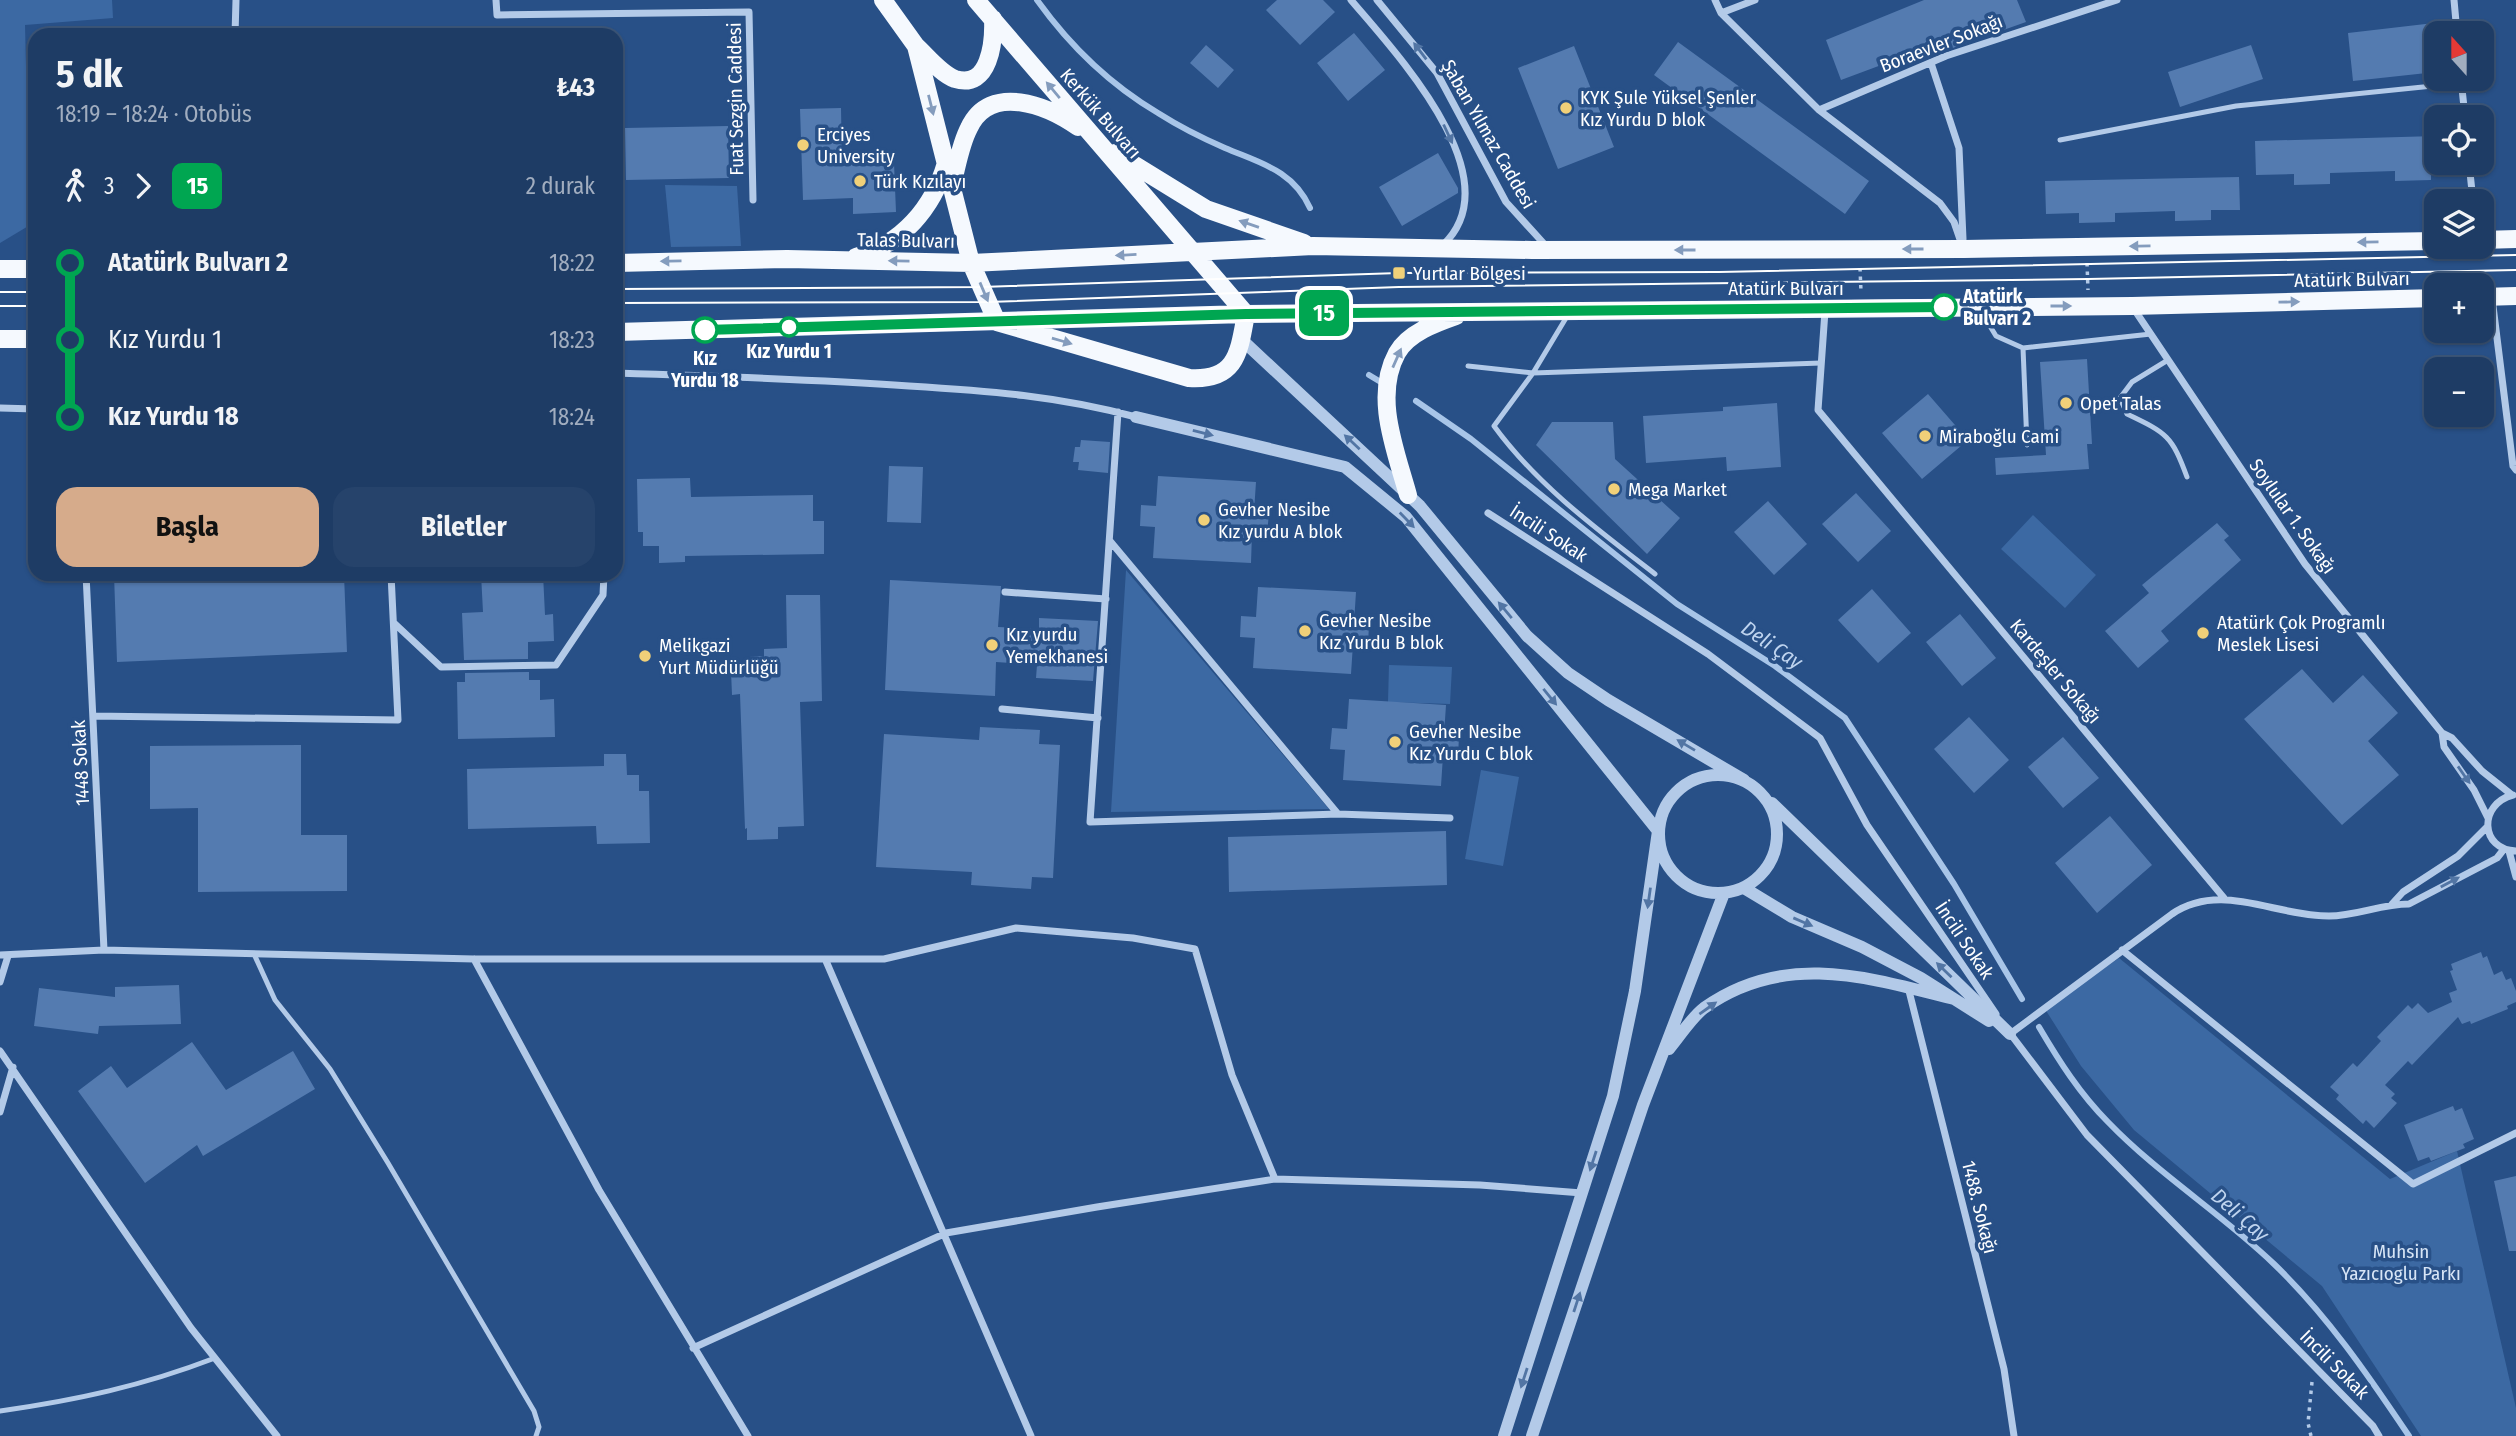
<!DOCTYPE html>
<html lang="tr">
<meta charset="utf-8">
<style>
:root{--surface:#1e3c65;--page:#26436b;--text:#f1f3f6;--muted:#a1adbf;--line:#3c5679;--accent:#d6ab8b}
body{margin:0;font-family:"Fira Sans Condensed",sans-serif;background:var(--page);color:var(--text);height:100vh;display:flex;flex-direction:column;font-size:26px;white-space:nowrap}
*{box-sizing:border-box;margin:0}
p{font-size:23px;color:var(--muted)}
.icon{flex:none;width:38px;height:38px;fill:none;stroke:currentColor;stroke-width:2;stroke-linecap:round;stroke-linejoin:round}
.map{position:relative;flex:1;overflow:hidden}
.sheet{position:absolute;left:28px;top:28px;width:595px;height:553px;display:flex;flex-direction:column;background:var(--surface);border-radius:21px;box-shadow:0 2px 5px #0004,0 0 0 2px var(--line)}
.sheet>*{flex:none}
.badge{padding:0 14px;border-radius:10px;font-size:24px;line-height:46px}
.needle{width:46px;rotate:339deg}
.controls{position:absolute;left:2424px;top:21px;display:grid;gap:14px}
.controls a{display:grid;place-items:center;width:70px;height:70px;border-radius:14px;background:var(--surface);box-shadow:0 2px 5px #0004,0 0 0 2px var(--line);font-size:35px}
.map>.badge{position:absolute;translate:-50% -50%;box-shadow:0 0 0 4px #fff}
.legs{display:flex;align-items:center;gap:10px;height:77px;padding:0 28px;font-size:23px}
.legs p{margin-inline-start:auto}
.headline{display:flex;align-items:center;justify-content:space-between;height:119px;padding:0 28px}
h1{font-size:38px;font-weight:700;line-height:52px}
.cta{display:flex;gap:14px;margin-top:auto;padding:14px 28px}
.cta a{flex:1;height:80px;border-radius:21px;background:var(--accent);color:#111;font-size:28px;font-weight:700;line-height:80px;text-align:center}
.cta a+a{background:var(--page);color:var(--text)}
ul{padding:0 28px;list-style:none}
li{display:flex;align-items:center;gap:24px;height:77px;font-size:26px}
li i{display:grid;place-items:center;width:10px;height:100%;margin:0 9px;background:currentColor}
li i::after{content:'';width:18px;height:18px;margin:-9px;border:5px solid;border-radius:50%;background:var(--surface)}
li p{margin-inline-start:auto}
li:first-child i{background:linear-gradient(#0000 50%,currentColor 0)}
li:last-child i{background:linear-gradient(currentColor 50%,#0000 0)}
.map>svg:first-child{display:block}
</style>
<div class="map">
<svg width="2516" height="1436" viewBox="0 0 2516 1436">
<rect width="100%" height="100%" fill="#285087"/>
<path fill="#3c69a3" d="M0 0H112L113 18 25 25 26 66H35V222L0 243Z
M665 185 737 186 741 246 671 247Z
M2033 515 2096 575 2065 608 2001 549Z
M1126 570 1329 809 1111 812Z
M1389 665 1452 667 1450 704 1388 702Z
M1481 770 1519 777 1503 866 1465 859Z
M2119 958 2390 1179 2457 1151 2516 1408V1436H2421L2322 1286 2134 1130 2081 1066 2045 1009Z"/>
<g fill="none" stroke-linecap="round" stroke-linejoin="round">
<path stroke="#a8c5e8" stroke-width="6" d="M1037 0C1070 46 1109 84 1158 113 1180 127 1202 138 1225 148 1260 163 1293 170 1310 208
M1369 375 1379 381
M1416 401 1471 439 1677 604 1775 666 1845 718 1954 884 2022 999
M2039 1027C2059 1061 2080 1094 2108 1122 2158 1174 2222 1214 2274 1264 2327 1315 2368 1375 2409 1436"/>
</g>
<path fill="#547bb0" d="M1277 0H1323L1335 12 1300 45 1266 10Z
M1924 0H2017L2026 22 1930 56 1927 48 1841 80 1826 40Z
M2434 23 2436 72 2353 81 2348 33Z
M1354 33 1385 70 1348 101 1317 63Z
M1678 42 1869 181 1845 214 1654 75Z
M1206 45 1234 70 1218 88 1190 63Z
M2251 45 2263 79 2180 107 2168 72Z
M1574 46 1614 147 1558 169 1518 68Z
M841 108 842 164 894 163 896 212 853 214V198L803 200 800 109Z
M728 126 729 178 626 180 625 128Z
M2436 136V170H2431V180L2395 181V171L2330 173V184L2294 185V174L2256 175 2255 141Z
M1438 153 1458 188V193L1402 226 1379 187Z
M2239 177 2240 210H2211V220L2175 221V211L2115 213V222L2079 223V213L2046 214 2045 181Z
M2087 359 2092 444H2087L2089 469 1996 475 1995 458 2046 455 2040 362Z
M1928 394 1968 440 1922 479 1882 433Z
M1777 403 1781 467 1727 471 1726 457 1646 463 1643 416 1723 411V407Z
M1552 422H1613L1615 459 1680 518 1647 554 1536 445Z
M1081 440 1110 442 1108 473 1078 470 1079 462H1073L1075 447H1080Z
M889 466 923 467 921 523 887 522Z
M1158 476 1256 482 1254 512 1269 513 1267 534 1252 533 1251 563 1153 558 1155 527 1140 526 1141 505 1156 506Z
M690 478 691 497 813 495V521H824V554L685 556V562L659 563V546H643V532H638L637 479Z
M1856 493 1891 531 1858 562 1822 524Z
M1768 501 1807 544 1774 575 1734 532Z
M2217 523 2229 536 2224 540 2241 560 2161 631 2169 641 2138 668 2105 631 2149 593 2142 585Z
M114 574H344L347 652 117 662Z
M481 574H543L545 615 553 614 554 641 528 642V659L464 660 462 613 483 612Z
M890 580 1001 586 998 627 1039 629V618L1098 621 1093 681 1036 678 1037 665 996 662 995 696 885 690Z
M1258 587 1356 592 1354 623 1369 624 1368 645 1353 644 1351 674 1253 668 1255 638 1240 637 1241 616 1256 617Z
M1872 589 1911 633 1878 663 1838 620Z
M786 595H820L822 701 800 702 804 826 778 827V839L747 840V828L745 829 740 694 732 695 731 671H750L749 657 764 656V649L787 648Z
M1960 614 1996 658 1962 686 1926 642Z
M2302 669 2333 703 2363 675 2398 713 2368 741 2399 775 2342 825 2244 719Z
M529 672V680H540V700L554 699 555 737 458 739 457 682H465V673Z
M1349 699 1446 705 1444 735 1459 736 1458 757 1443 756 1441 786 1343 780 1345 750 1330 749 1332 728 1347 729Z
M1969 717 2009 760 1974 793 1934 749Z
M980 727 1040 730 1039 744 1060 745 1053 878 1032 877 1031 889 971 885 972 872 876 867 884 734 979 740Z
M2063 737 2099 778 2063 808 2028 767Z
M301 745V835H347V891L198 892V808L150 809V746Z
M604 754H626L627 775H639V791H649L650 843 597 844 596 826 468 829 467 769 604 766Z
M2110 816 2152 865 2097 913 2055 863Z
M1446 831 1447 885 1229 892 1228 837Z
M2481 952 2483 958 2487 956 2494 975 2502 971 2506 980 2511 978 2516 991V1002L2507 1006 2508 1009 2471 1024 2470 1021 2462 1024 2458 1017 2412 1065 2408 1061 2385 1085 2395 1094 2391 1098 2397 1103 2374 1128 2366 1120 2363 1124 2336 1099 2339 1095 2330 1087 2353 1063 2357 1067 2381 1041 2377 1037 2408 1005 2412 1009 2418 1003 2428 1013 2452 1002 2449 993 2457 990 2450 971 2453 970 2451 964Z
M179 985 181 1024 99 1026 98 1034 34 1026 39 988 115 997V987Z
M192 1042 226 1090 293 1051 315 1089 203 1156 197 1145 145 1183 78 1091 111 1066 127 1088Z
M2453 1106 2455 1111 2462 1108 2474 1139 2463 1144 2465 1148 2431 1161 2429 1157 2418 1161 2404 1125Z
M2516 1176V1251H2509L2494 1181Z"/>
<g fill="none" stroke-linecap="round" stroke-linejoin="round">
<path stroke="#b3cae8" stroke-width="3.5" stroke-dasharray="3.5 5" stroke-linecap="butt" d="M2087 263 2088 290
M1860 268 1861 292
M2311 1436 2308 1423 2312 1382"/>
<path stroke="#b3cae8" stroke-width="5" d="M2060 140 2236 106 2462 83
M1569 313 1533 373 1494 426C1537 485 1598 530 1655 574
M1982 313 1996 336 2023 348 2151 334
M2023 348 2027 445
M2168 360 2132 382 2120 398 2127 414C2167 433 2172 436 2187 477
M1468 366 1533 373 1821 363
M254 954 275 1000 330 1069 388 1163 534 1411 539 1427 536 1436
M0 1411C77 1400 142 1386 215 1358"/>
<path stroke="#b3cae8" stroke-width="7" d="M496 0 497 15 749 12 753 200
M1351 0C1395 52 1514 178 1443 245
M1377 0 1437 73 1506 202 1547 247
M1715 0 1721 13 1819 110 1940 203 1954 222 1963 248
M2454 0 2457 33
M1721 13 1755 0
M235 35 236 0
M1931 63 1959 148 1963 239
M2461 79 2465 117
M1819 110 1946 56 2117 0
M2469 163 2473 201
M2492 298 2513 466 2516 470
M2134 309 2305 564 2442 733 2452 738 2482 771 2512 795
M1825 311 1818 410 2224 898
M616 373C714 376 812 379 909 386 990 391 1058 396 1136 417
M0 408 35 409
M1118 412 1090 822 1338 814 1450 818
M1488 513 1708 654 1820 738 1867 825 1996 1014
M1110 541 1338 814
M86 574 104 950
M1005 592 1106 599
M394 623 441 667 556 665 603 595 604 574
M1002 709 1098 718
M93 716 398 720 391 574
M2442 733 2444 747 2474 790 2488 818
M2513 795C2478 804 2480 850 2516 851
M2509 851 2516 877
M2392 904 2403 892 2458 856 2487 827
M2122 950 2413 1184 2516 1133
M0 955 104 950 474 959H884L1016 928 1133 938 1195 949 1232 1075 1275 1179
M474 959 599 1190 748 1436
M826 961 1031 1436
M0 982 8 956
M1908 987 2004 1369 2014 1436
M2009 1032 2087 1135 2373 1426 2379 1436
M2010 1034 2172 914C2221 881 2274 916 2329 916 2356 916 2381 904 2409 904L2497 858 2504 849
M0 1051 191 1328 277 1436
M0 1112 13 1067
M693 1348 946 1233 1097 1207 1275 1179 1480 1185 1582 1193"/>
<path stroke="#b3cae8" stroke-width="12" d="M1241 339 1420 506 1527 636 1568 673 1608 700 1744 780
M1136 417 1345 467 1406 517 1658 831 1635 991 1613 1096 1504 1436
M1659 834a59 59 0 1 1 118 0a59 59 0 1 1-118 0Z
M1772 803 2010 1034
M1744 888 1792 917 1862 947 1921 978 1989 1021
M1669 1049C1680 1036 1691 1018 1704 1008 1784 951 1867 977 1954 999
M1532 1436 1643 1105 1724 893"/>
<path stroke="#f5f9fe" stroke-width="18" d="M883 0 916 46 971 263 997 322 1189 378C1237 381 1239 352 1246 314L976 0
M916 46C927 56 941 74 955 79 990 90 994 41 993 19
M1115 153 1206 209 1304 243
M952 185C957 167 960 145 969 128 990 82 1048 106 1078 127
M2482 240 2516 239
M856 257C902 244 933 208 946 163
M616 263 787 259 971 263 1313 246 1532 250 1964 249 2436 241
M0 269H35
M2482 297 2516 296
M616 332 1246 314 2132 306 2436 298
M0 339H35
M1408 495C1396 451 1373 397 1397 353 1408 333 1436 323 1456 316"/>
<path stroke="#fff" stroke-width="2" d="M616 289 981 287 1399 273 1719 272 2516 255
M0 292H35
M616 303 988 302 1399 287 2088 279 2516 270
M0 306H35"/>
</g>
<defs><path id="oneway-solid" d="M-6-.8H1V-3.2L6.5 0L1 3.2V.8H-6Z" transform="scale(1.75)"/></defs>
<g fill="#5275a4">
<use href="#oneway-solid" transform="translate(1420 51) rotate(-127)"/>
<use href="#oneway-solid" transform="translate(1448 134) rotate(65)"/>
<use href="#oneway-solid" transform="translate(1203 433) rotate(14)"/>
<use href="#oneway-solid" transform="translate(1352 442) rotate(-137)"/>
<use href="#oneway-solid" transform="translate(1407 520) rotate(46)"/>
<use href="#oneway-solid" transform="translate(1505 610) rotate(-130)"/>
<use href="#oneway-solid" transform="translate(1550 697) rotate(51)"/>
<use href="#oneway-solid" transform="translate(1686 745) rotate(-149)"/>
<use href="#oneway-solid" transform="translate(2464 775) rotate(55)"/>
<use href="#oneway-solid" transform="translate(2450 882) rotate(-28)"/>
<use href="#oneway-solid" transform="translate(1649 898) rotate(98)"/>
<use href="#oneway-solid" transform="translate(1803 922) rotate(23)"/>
<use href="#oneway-solid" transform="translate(1944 970) rotate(-136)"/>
<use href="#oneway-solid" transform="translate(1708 1008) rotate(-35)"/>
<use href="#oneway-solid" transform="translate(1593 1161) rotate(108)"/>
<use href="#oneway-solid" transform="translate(1577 1302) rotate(-72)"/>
<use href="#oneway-solid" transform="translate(1524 1378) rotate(108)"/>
</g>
<g fill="#849cbd">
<use href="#oneway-solid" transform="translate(1053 90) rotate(-130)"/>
<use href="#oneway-solid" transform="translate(931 105) rotate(76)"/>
<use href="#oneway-solid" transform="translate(1249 224) rotate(-161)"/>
<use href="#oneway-solid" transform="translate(2368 242) rotate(179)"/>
<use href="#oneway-solid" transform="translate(2140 246) rotate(179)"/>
<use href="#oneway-solid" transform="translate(1913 249) rotate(180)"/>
<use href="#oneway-solid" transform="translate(1685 250) rotate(180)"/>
<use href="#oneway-solid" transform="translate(1126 255) rotate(177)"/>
<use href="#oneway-solid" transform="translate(671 261) rotate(179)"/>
<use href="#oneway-solid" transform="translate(899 261) rotate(-179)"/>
<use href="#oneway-solid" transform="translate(984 292) rotate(67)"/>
<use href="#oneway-solid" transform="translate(2289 302) rotate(-1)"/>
<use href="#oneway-solid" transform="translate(2061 306)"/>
<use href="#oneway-solid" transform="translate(1062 341) rotate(16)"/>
<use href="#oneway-solid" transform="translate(1397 358) rotate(-66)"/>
</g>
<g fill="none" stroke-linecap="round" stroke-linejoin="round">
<g stroke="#fff" stroke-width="16">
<path id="line-1" d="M705 330 1246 314 1944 307"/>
</g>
<use href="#line-1" stroke="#00a651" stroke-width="10"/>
</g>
<g fill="#f0d079" stroke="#285087" stroke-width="2.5">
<circle cx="1566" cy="108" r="7"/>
<circle cx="803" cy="145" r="7"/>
<circle cx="860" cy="181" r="7"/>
<rect x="1392" y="266" width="14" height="14" rx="3.5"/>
<circle cx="2066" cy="403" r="7"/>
<circle cx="1925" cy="436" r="7"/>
<circle cx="1614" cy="489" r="7"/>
<circle cx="1204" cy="520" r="7"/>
<circle cx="1305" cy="631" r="7"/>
<circle cx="2203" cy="633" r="7"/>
<circle cx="992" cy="645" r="7"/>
<circle cx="645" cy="656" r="7"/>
<circle cx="1395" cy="742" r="7"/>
</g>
<g fill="#fff" stroke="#00a651" stroke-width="3.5">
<circle cx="1944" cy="307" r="12"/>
<circle cx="789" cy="327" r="9"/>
<circle cx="705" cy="330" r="12"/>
</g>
<g text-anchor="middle" stroke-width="7" stroke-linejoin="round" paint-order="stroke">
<g font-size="19" fill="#fff" stroke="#285087">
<text transform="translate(1941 43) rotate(-21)" y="7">Boraevler Sokağı</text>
<text transform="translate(735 99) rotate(-91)" y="7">Fuat Sezgin Caddesi</text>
<text transform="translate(1101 113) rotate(49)" y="7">Kerkük Bulvarı</text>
<text transform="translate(1489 134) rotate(60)" y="7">Şaban Yılmaz Caddesi</text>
<text transform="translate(906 240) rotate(1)" y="7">Talas Bulvarı</text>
<text transform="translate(2352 279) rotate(-1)" y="7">Atatürk Bulvarı</text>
<text x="1786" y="295">Atatürk Bulvarı</text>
<text transform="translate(2293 516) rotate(55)" y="7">Soylular 1. Sokağı</text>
<text transform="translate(1549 533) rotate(33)" y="7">İncili Sokak</text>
<text transform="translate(2056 671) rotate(50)" y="7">Kardeşler Sokağı</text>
<text transform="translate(80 763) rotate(-93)" y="7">1448 Sokak</text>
<text transform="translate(1965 940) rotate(56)" y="7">İncili Sokak</text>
<text transform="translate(1980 1207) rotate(76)" y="7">1488. Sokağı</text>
<text transform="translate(2335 1364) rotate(45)" y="7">İncili Sokak</text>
</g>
<g font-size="19" fill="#fff" stroke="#285087" text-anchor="start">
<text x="1580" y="104">KYK Şule Yüksel Şenler<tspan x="1580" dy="22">Kız Yurdu D blok</tspan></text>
<text x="817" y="141">Erciyes<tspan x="817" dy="22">University</tspan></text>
<text x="874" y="188">Türk Kızılayı</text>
<text x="1413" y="280">Yurtlar Bölgesi</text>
<text x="2080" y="410">Opet Talas</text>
<text x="1939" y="443">Miraboğlu Cami</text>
<text x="1628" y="496">Mega Market</text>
<text x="1218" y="516">Gevher Nesibe<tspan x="1218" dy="22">Kız yurdu A blok</tspan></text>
<text x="1319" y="627">Gevher Nesibe<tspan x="1319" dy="22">Kız Yurdu B blok</tspan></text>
<text x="2217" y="629">Atatürk Çok Programlı<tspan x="2217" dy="22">Meslek Lisesi</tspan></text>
<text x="1006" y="641">Kız yurdu<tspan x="1006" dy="22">Yemekhanesi</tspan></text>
<text x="659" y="652">Melikgazi<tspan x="659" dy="22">Yurt Müdürlüğü</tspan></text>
<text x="1409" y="738">Gevher Nesibe<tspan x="1409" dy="22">Kız Yurdu C blok</tspan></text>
</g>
<g font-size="19" font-weight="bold" fill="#fff" stroke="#285087">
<text x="1963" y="303" text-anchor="start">Atatürk<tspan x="1963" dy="22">Bulvarı 2</tspan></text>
<text x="789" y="358">Kız Yurdu 1</text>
<text x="705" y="365">Kız<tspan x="705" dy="22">Yurdu 18</tspan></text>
</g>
<g font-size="19" fill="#d7e5f6" stroke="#285087">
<text x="2401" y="1258">Muhsin<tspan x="2401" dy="22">Yazıcıoglu Parkı</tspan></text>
</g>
<g font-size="21" font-style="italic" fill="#bfd4ef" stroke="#285087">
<text transform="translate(1772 645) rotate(34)" y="7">Deli Çay</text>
<text transform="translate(2240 1215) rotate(41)" y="7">Deli Çay</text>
</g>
</g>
</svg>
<div class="controls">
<a><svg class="needle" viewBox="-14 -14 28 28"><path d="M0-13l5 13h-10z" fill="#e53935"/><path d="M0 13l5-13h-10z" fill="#a1adbf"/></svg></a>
<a><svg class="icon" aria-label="locate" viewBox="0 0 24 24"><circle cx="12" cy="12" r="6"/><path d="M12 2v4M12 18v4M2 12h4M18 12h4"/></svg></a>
<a><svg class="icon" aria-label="layers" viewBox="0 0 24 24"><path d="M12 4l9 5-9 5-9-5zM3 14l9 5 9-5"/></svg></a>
<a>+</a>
<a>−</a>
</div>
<b class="badge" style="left:1324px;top:313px;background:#00a651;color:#fff">15</b>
<section class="sheet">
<div class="headline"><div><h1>5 dk</h1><p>18:19 – 18:24 · Otobüs</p></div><b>₺43</b></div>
<div class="legs"><svg class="icon" aria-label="walk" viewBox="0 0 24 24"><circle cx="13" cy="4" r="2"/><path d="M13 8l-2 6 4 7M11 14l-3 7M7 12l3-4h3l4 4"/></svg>3<svg class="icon" aria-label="forward" viewBox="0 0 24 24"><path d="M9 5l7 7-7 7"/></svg><b class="badge" style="background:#00a651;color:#fff">15</b><p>2 durak</p></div>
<ul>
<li><i style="color:#00a651"></i><b>Atatürk Bulvarı 2</b><p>18:22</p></li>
<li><i style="color:#00a651"></i><span>Kız Yurdu 1</span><p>18:23</p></li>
<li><i style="color:#00a651"></i><b>Kız Yurdu 18</b><p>18:24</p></li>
</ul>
<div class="cta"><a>Başla</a><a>Biletler</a></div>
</section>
</div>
